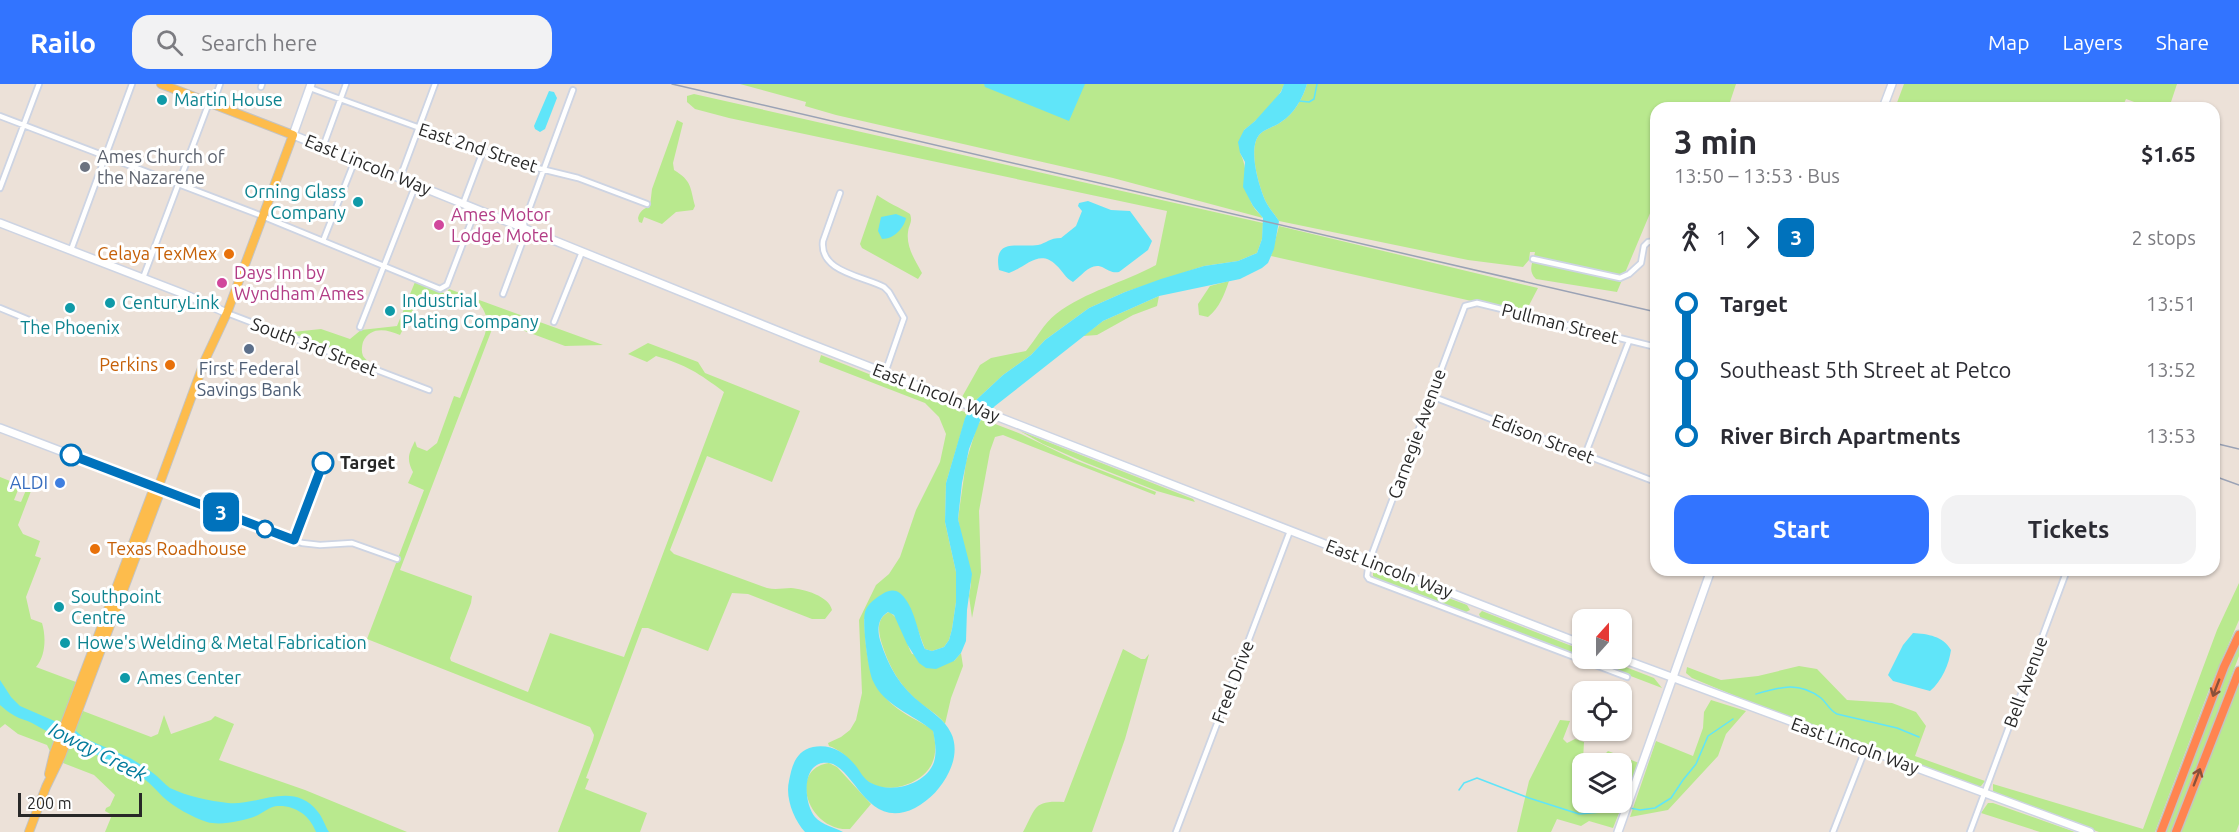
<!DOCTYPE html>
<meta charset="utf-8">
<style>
:root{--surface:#fff;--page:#f2f2f3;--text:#2b2b33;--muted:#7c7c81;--accent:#3274ff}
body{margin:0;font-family:Ubuntu,sans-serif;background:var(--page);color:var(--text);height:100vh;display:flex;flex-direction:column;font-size:22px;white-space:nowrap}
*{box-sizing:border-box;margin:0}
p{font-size:20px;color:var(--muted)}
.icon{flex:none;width:33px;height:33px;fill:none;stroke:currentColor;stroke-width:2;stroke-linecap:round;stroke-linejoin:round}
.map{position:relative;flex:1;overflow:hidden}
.sheet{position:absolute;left:1650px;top:18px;width:570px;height:474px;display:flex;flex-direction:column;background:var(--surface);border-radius:18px;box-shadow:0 2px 4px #0004}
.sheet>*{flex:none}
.badge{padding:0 12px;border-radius:9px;font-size:21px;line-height:39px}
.needle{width:39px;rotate:21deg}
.tools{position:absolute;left:1572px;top:525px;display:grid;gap:12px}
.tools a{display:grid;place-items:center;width:60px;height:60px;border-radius:12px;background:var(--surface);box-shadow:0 2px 4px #0004;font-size:30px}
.scale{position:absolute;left:18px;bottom:15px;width:124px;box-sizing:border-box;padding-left:6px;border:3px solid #282828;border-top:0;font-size:16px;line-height:21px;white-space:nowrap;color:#282828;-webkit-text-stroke:4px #fff;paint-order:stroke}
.map>.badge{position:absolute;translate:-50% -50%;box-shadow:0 0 0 3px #fff}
.legs{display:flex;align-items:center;gap:9px;height:66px;padding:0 24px;font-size:20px}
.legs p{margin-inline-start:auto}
.overview{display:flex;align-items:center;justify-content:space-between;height:102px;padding:0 24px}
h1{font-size:33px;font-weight:700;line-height:45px}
.button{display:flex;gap:12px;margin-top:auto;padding:12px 24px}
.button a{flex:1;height:69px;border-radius:18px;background:var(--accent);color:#fff;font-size:24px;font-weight:700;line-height:69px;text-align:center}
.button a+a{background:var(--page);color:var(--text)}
ul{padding:0 24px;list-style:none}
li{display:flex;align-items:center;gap:21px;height:66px;font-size:22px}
li i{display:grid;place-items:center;width:9px;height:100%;margin:0 8px;background:currentColor}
li i::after{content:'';width:15px;height:15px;margin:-8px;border:4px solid;border-radius:50%;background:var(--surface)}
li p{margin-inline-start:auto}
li:first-child i{background:linear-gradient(#0000 50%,currentColor 0)}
li:last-child i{background:linear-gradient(currentColor 50%,#0000 0)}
header{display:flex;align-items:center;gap:36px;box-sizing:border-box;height:84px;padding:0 30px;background:var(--accent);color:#fff}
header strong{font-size:28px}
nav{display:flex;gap:33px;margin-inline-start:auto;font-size:21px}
.search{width:420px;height:54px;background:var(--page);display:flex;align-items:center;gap:15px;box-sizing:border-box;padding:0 21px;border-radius:18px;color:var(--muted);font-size:22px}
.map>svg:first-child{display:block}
</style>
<header>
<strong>Railo</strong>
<div class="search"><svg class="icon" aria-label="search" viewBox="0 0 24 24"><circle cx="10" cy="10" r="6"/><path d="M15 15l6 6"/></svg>Search here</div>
<nav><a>Map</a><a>Layers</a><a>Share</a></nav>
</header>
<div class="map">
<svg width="2239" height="748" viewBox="0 0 2239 748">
<rect width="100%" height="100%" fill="#ece1d8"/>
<path fill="#b9e98e" d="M740 0H1284V1C1277 18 1259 35 1244 46L1240 69C1249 85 1244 106 1253 122 1255 126 1260 130 1263 134L1113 94 836 31 805 22 806 18Z
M1307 0H1736L1728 24H1656V115L1617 208 1536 195C1527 186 1533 179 1535 168H1530L1529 176 1523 183 1468 176 1279 137C1275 131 1269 124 1266 118 1259 103 1247 63 1260 50 1266 44 1275 43 1281 38 1294 30 1303 14 1307 0Z
M1904 0H2177L2169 24 2158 20 2156 24H2151L2126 15 2122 24H1895Z
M694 10 1263 139 1262 155 1257 169 1238 177 1204 182 1125 208 1089 224 1045 256 1031 271 1003 291 974 318 962 313 980 281 991 274 1026 267C1036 255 1044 239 1056 230 1086 207 1123 199 1156 181L1167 127 729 34 695 25 687 18V12Z
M677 36 683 39 673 79 674 86C692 97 690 103 695 122L693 126 676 128 662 140 644 133 642 139 639 138 638 134C640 127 643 125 650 122L652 105Z
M877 111C888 119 899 123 910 130 913 138 909 140 908 148 906 163 915 176 922 189L918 195 862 164 860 160Z
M1279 142 1538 204 1525 229 1271 172Z
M1229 197C1224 211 1220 223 1208 233L1199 231 1198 220 1210 202Z
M415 198 446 210 449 205 603 261 565 262 503 239 494 240 400 486 472 512 471 519 450 574 451 577 528 608 550 549 624 573 724 308C699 289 686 281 656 272L647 278 628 270 648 259 698 278 705 289 800 327 772 398 707 372 670 466 674 470 767 504C776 506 783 504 791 504 804 505 829 512 832 526L825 535H812L748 510 732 509 708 567 648 544H642L586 694 589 695 585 705 647 729 640 748H558L593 656 594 651 590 643 367 555 424 406 408 399 413 388C406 375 409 369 415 357L417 363 427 367 437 359 454 312 460 314 485 250C487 242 488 235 484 227 475 207 456 225 441 224 434 223 425 219 418 216L400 251C387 245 370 242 363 258 362 262 361 267 363 272 366 277 374 280 377 283L295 252 293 248 321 245 350 255 361 246 397 242Z
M1159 212 1157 222 1133 231 1097 251 1083 252 1103 237Z
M821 271 967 329 946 399 945 438 956 488V518L952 545 949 556 944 563 932 567 925 565 909 522 864 535C866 567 867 599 893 621 904 631 920 637 933 646 937 664 937 680 922 692 906 705 878 710 863 693 852 680 846 668 829 662L828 659 841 653 850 646 856 636 862 609 859 536 876 501 889 490 900 473 916 426 940 378 946 350 939 333 925 319 819 278Z
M982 335 1021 350 1075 376 1156 408 1155 411 1003 351 995 353 990 367 979 427 981 488 972 534 969 512 971 500 958 435 966 378 977 342Z
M1020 347 1193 415 1195 418 1157 407 1084 378 1043 360Z
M0 393 20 401 14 416 21 418 26 406 31 407 18 441 23 450 40 457 35 472 41 474 26 513 31 535 42 539C46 552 46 572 36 583L76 598 64 630 79 636 83 627 151 653 158 650 164 631 171 650 211 636 215 632 234 640 219 676 305 706 407 748H105L112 731 105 727 106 724 110 722 115 711 94 691 63 679 65 673 50 667 47 661 18 650 5 640 0 644Z
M1373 487H1377L1467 521 1470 526 1464 529 1375 495 1373 492Z
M2239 499V536L2209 606 2155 748H2099L1997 711 1993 707V700L2143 745 2217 546Z
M1482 527 1582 566V573L1481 535 1479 530Z
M889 528C902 535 905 557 912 570L954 577 961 569 963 582 951 614 945 640C939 631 929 626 920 619 899 601 889 583 881 557 878 545 877 534 889 528Z
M2239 558V572L2172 748H2165L2225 588Z
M1123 565 1141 575H1145L1149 570 1125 655 1092 748H1023C1036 724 1033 716 1064 718Z
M1586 575H1605L1654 594 1662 604Z
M1799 582 1817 585 1847 616 1892 619 1916 628 1926 642 1915 672 1985 697 1981 702H1973L1796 637 1692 594 1686 589 1687 583 1721 596 1758 592Z
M2239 593V740L2236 748H2181Z
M1711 616 1746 627 1726 650 1718 672 1668 726 1630 733 1656 657 1693 672 1703 644 1704 628Z
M1560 636 1570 637 1563 655 1567 659 1575 655 1584 658 1583 676 1593 679 1582 680V718H1622V680L1596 679 1608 667 1639 679 1613 744 1589 737 1581 742 1557 735 1551 748H1517L1529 697Z
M829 679 837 683 871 720 850 745C808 748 787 685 829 679Z
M1988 719H1993L2075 748H2040L1981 729Z"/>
<path fill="#60e5f9" d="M984 0H1085L1069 37 985 3Z
M1284 0H1307C1303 14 1294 30 1281 38 1275 43 1266 44 1260 50 1247 63 1259 103 1266 118 1269 124 1275 131 1279 137L1274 165 1268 179 1262 184 1240 195 1159 212 1103 237 995 322 980 337 969 365 962 399 958 435 972 490 967 526 966 557 961 569 954 577 936 585 926 584 919 579 907 560 894 531 888 528C878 534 877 545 880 556 888 582 900 603 922 620 933 629 944 635 951 649 957 661 955 676 949 688 942 703 930 716 915 724 867 748 855 683 829 679 801 675 803 719 815 733 822 741 834 743 843 748H805C794 736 785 714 789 697 792 681 796 667 813 663 832 660 844 668 856 682 861 689 864 695 871 699 891 710 926 701 934 678 937 668 935 657 933 647 913 630 884 622 873 597 868 587 862 539 865 528 867 520 877 513 884 509 889 506 896 505 901 510 915 523 917 548 925 565L932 567 944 563 949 556 952 545 956 518V488L945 438 946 399 965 334 974 318 1003 291 1031 271 1045 256 1089 224 1125 208 1161 195 1204 182 1238 177 1257 169 1262 155 1263 134 1253 122 1243 103 1245 78 1240 69 1238 58 1244 46 1255 37 1281 8Z
M549 7 554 8 557 14 545 45 540 48 535 45 534 42Z
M1088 117 1111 126 1130 127 1152 157 1148 166 1119 188C1112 189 1110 187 1104 184 1091 177 1083 191 1073 198 1065 194 1063 187 1056 181 1039 164 1025 184 1009 189L999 186C993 153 1017 164 1038 161 1047 159 1049 154 1061 154L1076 142 1082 127 1078 122 1079 119Z
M896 130 906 134C904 144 894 155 882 155L878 147 881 133Z
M1913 549C1928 550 1943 552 1951 566 1949 580 1942 597 1930 607L1893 597 1888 591 1903 561Z
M0 596 11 613 20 622 75 646 84 654 130 674C138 679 145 683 153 689 159 693 164 700 170 704 186 712 210 717 228 719 259 722 293 696 318 728 323 734 325 742 329 748H316C310 732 296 721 277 722 269 723 263 729 256 732 243 737 220 742 207 738 192 733 174 723 163 713 155 705 149 697 139 692 104 672 66 659 32 639 26 636 20 635 15 632 9 629 5 625 0 621Z"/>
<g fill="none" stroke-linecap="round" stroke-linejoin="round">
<path stroke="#60e5f9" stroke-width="1.5" d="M1299 17 1309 18 1314 15 1317 0
M1756 610C1780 603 1799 597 1821 614 1827 619 1829 626 1837 630L1897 644 1919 653
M1459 706 1464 699 1477 694 1529 714 1579 730 1623 726
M1630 724 1640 726 1655 724 1671 714 1683 696 1696 680 1708 652 1733 635"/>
<g stroke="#cdd4e3" stroke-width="8">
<path id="street" d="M261 3 262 0
M310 4 483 67 525 81 578 94 647 120
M0 32 257 130 440 205 447 201 476 125
M323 63 346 0
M400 94 435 0
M0 104 39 0
M840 109 823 157C819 188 863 192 884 203L889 208 904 234 885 289
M463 120 483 67
M323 157 355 76
M71 166 132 0
M1533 175 1620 194 1629 190 1641 179 1644 162 1648 158 1656 157
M143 194 207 24 214 17 220 0
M503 210 525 151 524 139 573 6
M0 224 34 238
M227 229 429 306
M554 238 582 168
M360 243 416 100
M1431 312 1656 398
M1585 371 1629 257
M158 404 302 459 320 461 352 459 397 475
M1627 593 1369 495 1367 492 1369 478 1465 222 1477 219 1656 263
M1176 748 1290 447
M1833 748 1865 666
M1970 748 2067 486"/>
</g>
<g stroke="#cdd4e3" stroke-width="10">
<path id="secondary" d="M311 0 293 51 803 257 1582 560
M1883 24 1892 0
M0 139 184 210 227 229
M0 344 158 404
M1620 574 2090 748
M1618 748 1711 486"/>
</g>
<g stroke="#c3c3c3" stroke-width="10">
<path id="primary" d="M49 690 54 669 152 409 158 404
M29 748 46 703 61 672 159 411 158 404 205 276 227 229 293 51 161 0"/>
</g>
<g stroke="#c3c3c3" stroke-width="11">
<path id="highway" d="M2161 748 2224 583 2239 551
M2176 748 2239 587"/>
</g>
<use href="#street" stroke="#fff" stroke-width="4.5"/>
<use href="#secondary" stroke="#fff" stroke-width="7"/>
<use href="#primary" stroke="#fdbc4c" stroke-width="8"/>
<use href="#highway" stroke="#ff8450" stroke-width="8"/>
<path stroke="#9aa2b5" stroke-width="1.5" d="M672 0 1656 228
M2214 359 2239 365
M2214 392 2239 401"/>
</g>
<defs><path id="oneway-shaft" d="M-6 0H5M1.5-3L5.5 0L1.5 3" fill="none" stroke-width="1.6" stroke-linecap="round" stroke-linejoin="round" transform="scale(1.5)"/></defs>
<g stroke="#89513a">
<use href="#oneway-shaft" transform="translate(2216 604) rotate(111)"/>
<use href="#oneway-shaft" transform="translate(2197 693) rotate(-69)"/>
</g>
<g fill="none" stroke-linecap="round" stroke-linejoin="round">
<g stroke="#fff" stroke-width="14">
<path id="line-1" d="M71 371 294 456 323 379"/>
</g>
<use href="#line-1" stroke="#0072bc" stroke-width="9"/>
</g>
<g fill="#0f9aa8" stroke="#fff" stroke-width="2">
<circle cx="162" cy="16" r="6"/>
<circle cx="358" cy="118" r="6"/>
<circle cx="110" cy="219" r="6"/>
<circle cx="70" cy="224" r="6"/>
<circle cx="390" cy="227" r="6"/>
<circle cx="59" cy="523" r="6"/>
<circle cx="65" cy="559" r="6"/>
<circle cx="125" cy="594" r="6"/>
</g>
<circle fill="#6b7280" stroke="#fff" stroke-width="2" cx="85" cy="83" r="6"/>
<g fill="#d1479c" stroke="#fff" stroke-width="2">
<circle cx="439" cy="141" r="6"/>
<circle cx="222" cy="199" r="6"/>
</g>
<g fill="#e8710a" stroke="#fff" stroke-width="2">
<circle cx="229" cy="170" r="6"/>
<circle cx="170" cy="281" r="6"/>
<circle cx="95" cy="465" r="6"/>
</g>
<circle fill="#5c6f8a" stroke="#fff" stroke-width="2" cx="249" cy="265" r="6"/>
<g fill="#fff" stroke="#0072bc" stroke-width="3">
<circle cx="71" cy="371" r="10"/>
<circle cx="323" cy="379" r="10"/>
<circle cx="265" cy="445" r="8"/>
</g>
<circle fill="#3f7fe0" stroke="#fff" stroke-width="2" cx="60" cy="399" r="6"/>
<g text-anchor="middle" stroke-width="6" stroke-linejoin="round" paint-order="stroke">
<g font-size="18" fill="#0d838f" stroke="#fff" text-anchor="start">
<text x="174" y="22">Martin House</text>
<text x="346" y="114" text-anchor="end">Orning Glass<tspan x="346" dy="21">Company</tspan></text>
<text x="402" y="223">Industrial<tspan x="402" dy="21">Plating Company</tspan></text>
<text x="122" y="225">CenturyLink</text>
<text x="70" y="250" text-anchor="middle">The Phoenix</text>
<text x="71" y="519">Southpoint<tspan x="71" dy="21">Centre</tspan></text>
<text x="77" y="565">Howe's Welding &amp; Metal Fabrication</text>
<text x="137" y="600">Ames Center</text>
</g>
<g font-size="18" fill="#282828" stroke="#fff">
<text transform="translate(478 64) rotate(18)" y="6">East 2nd Street</text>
<text transform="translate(368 81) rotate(22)" y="6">East Lincoln Way</text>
<text transform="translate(1560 240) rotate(14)" y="6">Pullman Street</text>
<text transform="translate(314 263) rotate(21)" y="6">South 3rd Street</text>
<text transform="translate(936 309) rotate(21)" y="6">East Lincoln Way</text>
<text transform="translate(1417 350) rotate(-70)" y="6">Carnegie Avenue</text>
<text transform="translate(1543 355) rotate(21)" y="6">Edison Street</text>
<text transform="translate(1389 485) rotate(21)" y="6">East Lincoln Way</text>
<text transform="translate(1233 598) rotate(-69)" y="6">Freel Drive</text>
<text transform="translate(2026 598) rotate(-70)" y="6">Bell Avenue</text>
<text transform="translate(1855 662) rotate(20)" y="6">East Lincoln Way</text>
</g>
<g font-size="18" fill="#5b616d" stroke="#fff" text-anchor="start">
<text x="97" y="79">Ames Church of<tspan x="97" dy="21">the Nazarene</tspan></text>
</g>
<g font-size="18" fill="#b23c85" stroke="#fff" text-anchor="start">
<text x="451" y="137">Ames Motor<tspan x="451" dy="21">Lodge Motel</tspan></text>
<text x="234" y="195">Days Inn by<tspan x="234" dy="21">Wyndham Ames</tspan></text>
</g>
<g font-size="18" fill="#c56008" stroke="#fff" text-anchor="end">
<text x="217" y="176">Celaya TexMex</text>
<text x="158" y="287">Perkins</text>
<text x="107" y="471" text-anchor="start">Texas Roadhouse</text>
</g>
<g font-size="18" fill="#4e5e75" stroke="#fff">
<text x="249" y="291">First Federal<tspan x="249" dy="21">Savings Bank</tspan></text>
</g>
<g font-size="18" font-weight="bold" fill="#282828" stroke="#fff" text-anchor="start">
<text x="340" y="385">Target</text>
</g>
<g font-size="18" fill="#366cbe" stroke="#fff" text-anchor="end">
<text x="48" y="405">ALDI</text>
</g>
<g font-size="20" font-style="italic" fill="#027b9c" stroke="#fff">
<text transform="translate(98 668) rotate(27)" y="7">Ioway Creek</text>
</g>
</g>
</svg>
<div class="tools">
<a><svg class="needle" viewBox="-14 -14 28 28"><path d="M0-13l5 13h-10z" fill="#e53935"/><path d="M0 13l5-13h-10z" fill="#7c7c81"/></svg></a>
<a><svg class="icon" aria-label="locate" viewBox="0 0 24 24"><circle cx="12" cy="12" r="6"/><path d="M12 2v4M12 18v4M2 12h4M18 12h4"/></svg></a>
<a><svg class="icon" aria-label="layers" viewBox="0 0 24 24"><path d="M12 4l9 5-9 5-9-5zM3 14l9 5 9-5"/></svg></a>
</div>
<div class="scale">200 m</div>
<b class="badge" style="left:221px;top:428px;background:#0072bc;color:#fff">3</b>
<section class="sheet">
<div class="overview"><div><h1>3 min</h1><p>13:50 – 13:53 · Bus</p></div><b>$1.65</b></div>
<div class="legs"><svg class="icon" aria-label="walk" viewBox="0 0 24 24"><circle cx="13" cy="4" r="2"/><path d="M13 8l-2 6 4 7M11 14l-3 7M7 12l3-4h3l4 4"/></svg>1<svg class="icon" aria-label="forward" viewBox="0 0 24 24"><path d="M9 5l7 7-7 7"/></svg><b class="badge" style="background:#0072bc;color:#fff">3</b><p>2 stops</p></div>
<ul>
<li><i style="color:#0072bc"></i><b>Target</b><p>13:51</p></li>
<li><i style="color:#0072bc"></i><span>Southeast 5th Street at Petco</span><p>13:52</p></li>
<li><i style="color:#0072bc"></i><b>River Birch Apartments</b><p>13:53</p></li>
</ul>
<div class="button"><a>Start</a><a>Tickets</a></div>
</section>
</div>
